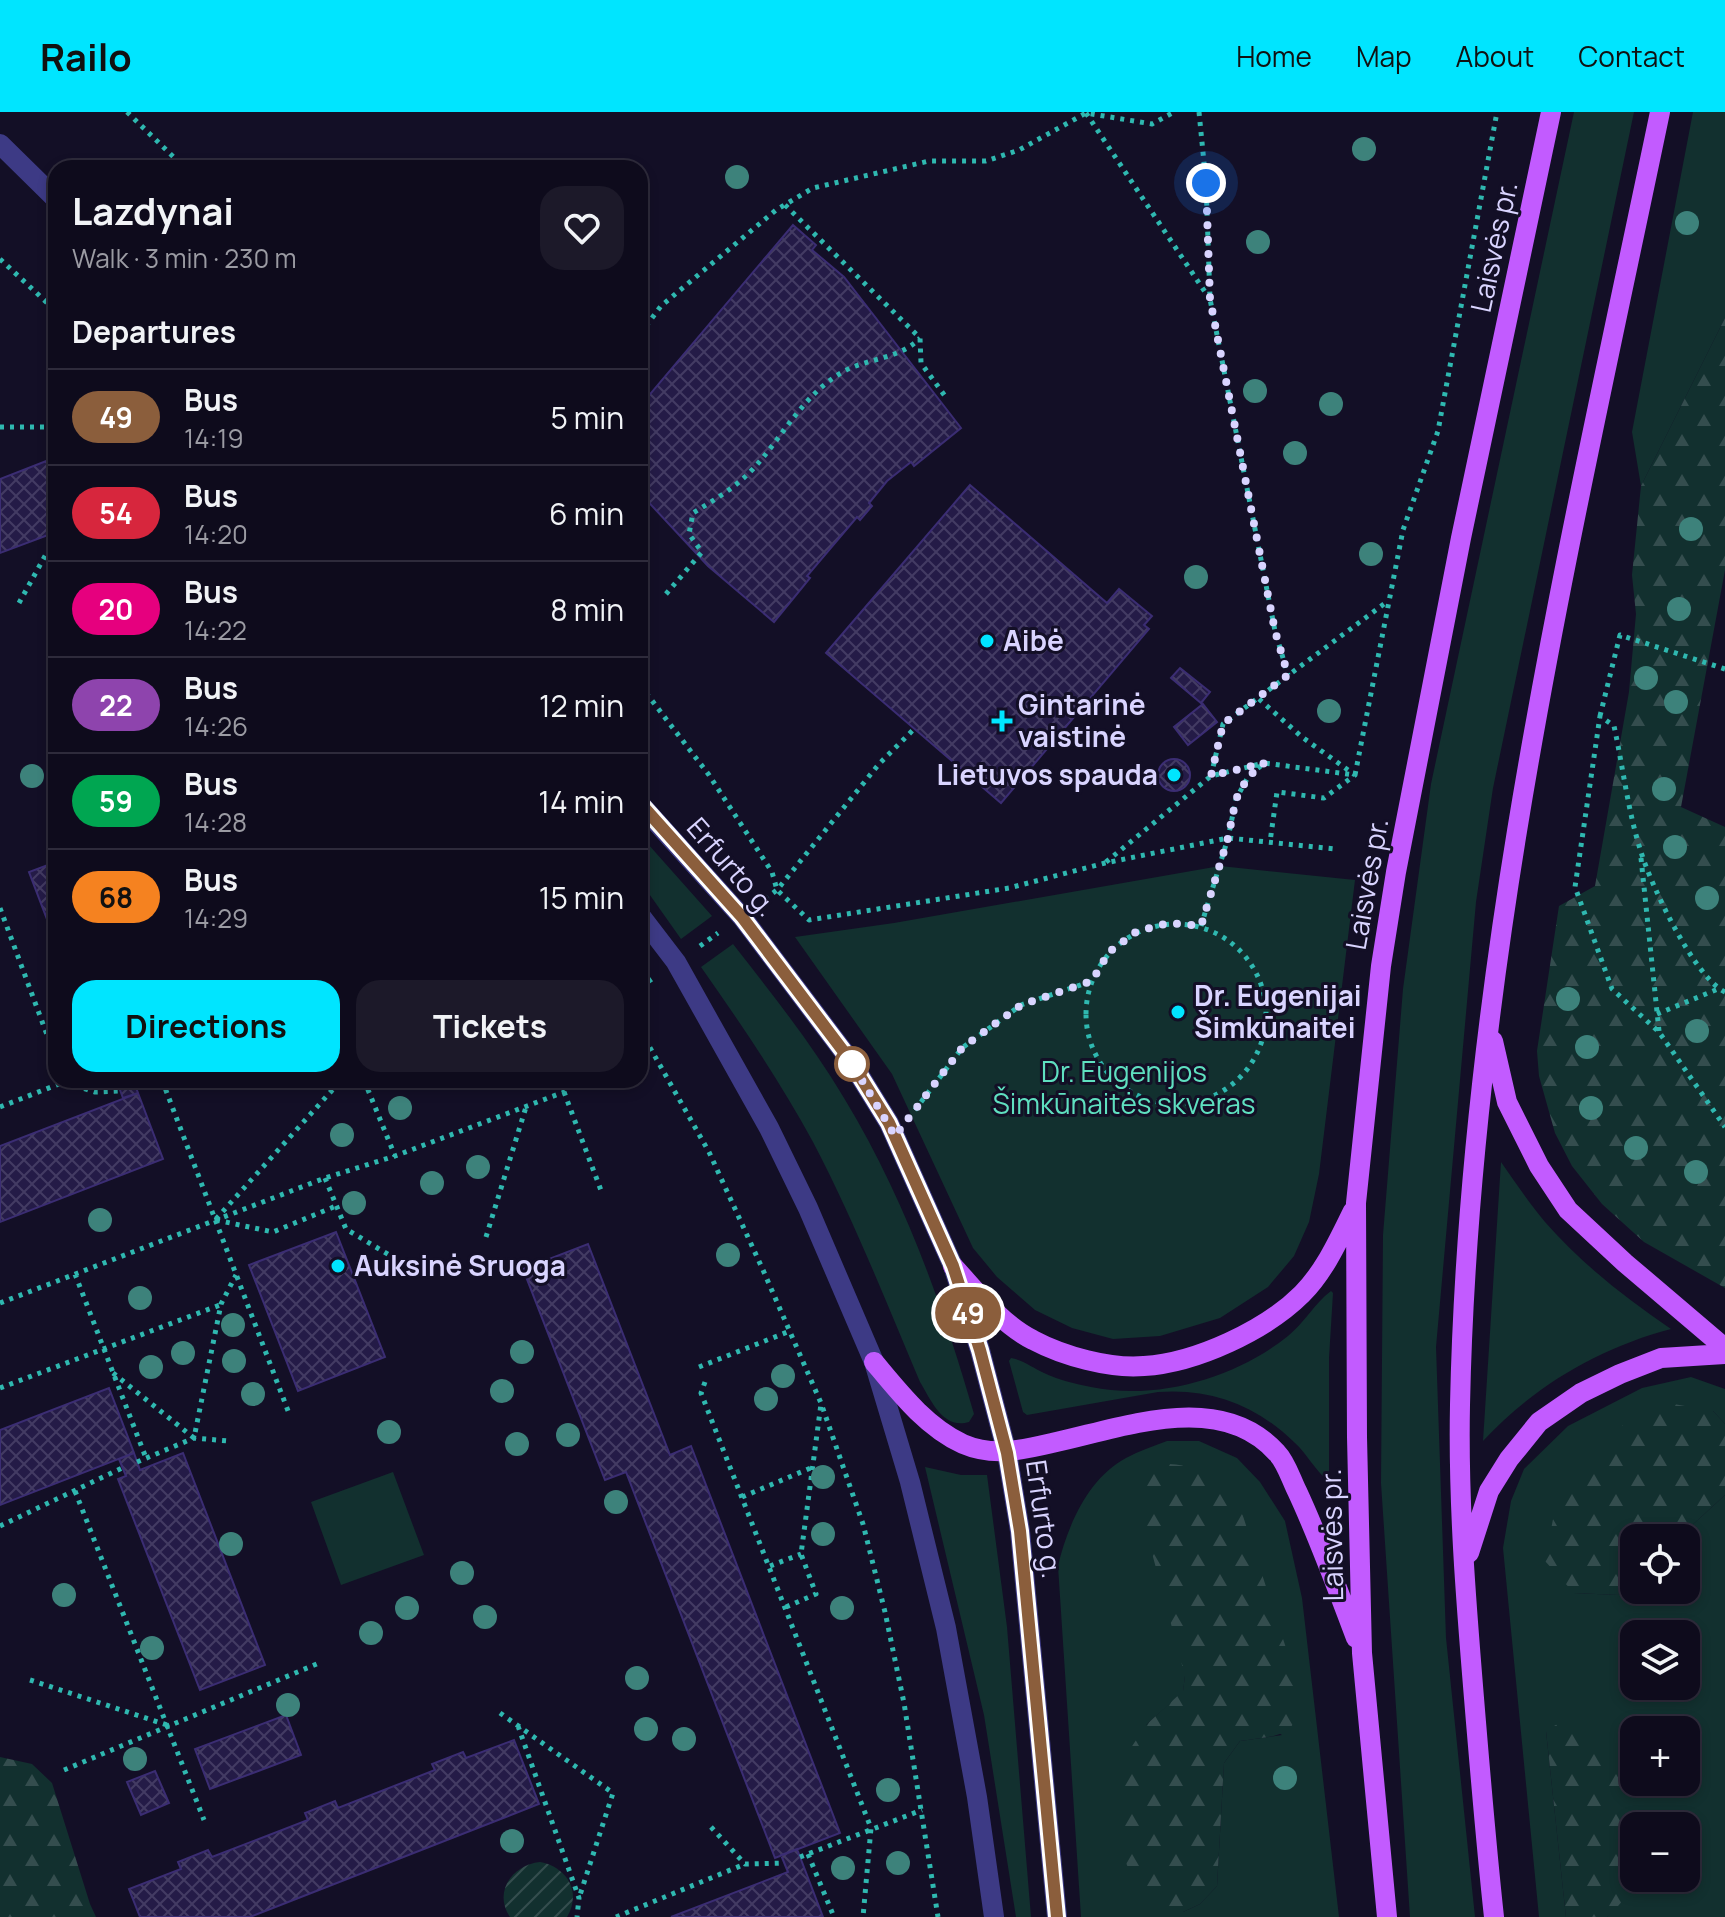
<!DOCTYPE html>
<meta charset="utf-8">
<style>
:root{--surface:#0e0b1c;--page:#1c1929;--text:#f1f3f6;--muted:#9b9ba3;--line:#2e2b3b;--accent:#00e5ff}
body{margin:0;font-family:Manrope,sans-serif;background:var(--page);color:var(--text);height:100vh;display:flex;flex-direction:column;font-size:30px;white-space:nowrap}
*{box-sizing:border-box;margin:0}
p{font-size:26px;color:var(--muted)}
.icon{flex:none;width:44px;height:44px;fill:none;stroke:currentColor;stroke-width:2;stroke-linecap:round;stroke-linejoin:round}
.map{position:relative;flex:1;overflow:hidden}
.panel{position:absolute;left:48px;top:48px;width:600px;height:928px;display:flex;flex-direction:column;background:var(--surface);border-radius:24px;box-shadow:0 4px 12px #0003,0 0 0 2px var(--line)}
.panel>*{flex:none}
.badge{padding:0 16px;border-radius:26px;font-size:28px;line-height:52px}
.tools{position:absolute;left:1620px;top:1412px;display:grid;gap:16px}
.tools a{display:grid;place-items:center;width:80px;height:80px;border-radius:16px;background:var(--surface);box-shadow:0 4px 12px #0003,0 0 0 2px var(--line);font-size:40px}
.you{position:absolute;width:40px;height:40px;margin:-20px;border:6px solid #fff;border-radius:50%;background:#1a73e8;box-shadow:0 0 0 12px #1a73e833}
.map>.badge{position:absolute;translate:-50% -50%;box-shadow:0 0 0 4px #fff}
h2{padding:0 24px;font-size:30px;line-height:72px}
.round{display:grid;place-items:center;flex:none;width:84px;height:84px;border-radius:24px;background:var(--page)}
.overview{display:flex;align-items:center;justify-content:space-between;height:136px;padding:0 24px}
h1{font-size:38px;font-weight:700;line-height:60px}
.action{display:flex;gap:16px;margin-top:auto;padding:16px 24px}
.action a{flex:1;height:92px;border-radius:24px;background:var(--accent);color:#111;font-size:32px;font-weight:700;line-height:92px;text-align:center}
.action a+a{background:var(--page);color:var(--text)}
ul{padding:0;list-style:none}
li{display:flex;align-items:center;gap:24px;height:96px;padding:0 24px;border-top:2px solid var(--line)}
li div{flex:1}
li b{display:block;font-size:30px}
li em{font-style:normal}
li .badge{min-width:88px;font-weight:700;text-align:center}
header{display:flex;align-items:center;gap:48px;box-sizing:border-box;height:112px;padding:0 40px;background:var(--accent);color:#111}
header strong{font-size:38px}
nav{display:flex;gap:44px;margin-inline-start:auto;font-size:28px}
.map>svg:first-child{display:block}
</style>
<header>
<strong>Railo</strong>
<nav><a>Home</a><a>Map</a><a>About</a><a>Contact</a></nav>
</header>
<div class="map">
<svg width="1725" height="1805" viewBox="0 0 1725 1805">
<defs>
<pattern id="forest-firs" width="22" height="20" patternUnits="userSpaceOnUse" patternTransform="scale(2)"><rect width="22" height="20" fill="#12302f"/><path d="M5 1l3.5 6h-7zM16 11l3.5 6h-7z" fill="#344d4e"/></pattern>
<pattern id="garden-furrows" width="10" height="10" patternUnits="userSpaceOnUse" patternTransform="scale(2)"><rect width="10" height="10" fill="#12302f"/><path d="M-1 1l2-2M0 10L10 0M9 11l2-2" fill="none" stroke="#344d4e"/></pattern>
<pattern id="building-cross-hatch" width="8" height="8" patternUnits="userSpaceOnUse" patternTransform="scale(2)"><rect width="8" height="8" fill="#241b47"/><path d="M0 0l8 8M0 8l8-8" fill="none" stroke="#433b63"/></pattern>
</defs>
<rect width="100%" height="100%" fill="#130f26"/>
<path fill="#12302f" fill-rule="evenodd" d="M1574 0H1634L1493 676 1476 790 1436 1235 1446 1526 1475 1805H1410L1381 1371 1383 1123 1403 877 1431 672Z
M1693 0H1725V206L1641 374 1632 320Z
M640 723 712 804 681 827 640 769Z
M1220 754 1355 768 1319 1062 1309 1110 1294 1144 1268 1175 1220 1206 1160 1224 1113 1227 1072 1216 1035 1198 997 1165 973 1136 892 962 795 825 894 811Z
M733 832C772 882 812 932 844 986 904 1085 942 1191 974 1302L969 1310C943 1318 931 1288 920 1270 886 1190 854 1108 813 1030 780 969 741 912 701 855Z
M1501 1050C1515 1070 1529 1091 1545 1110 1582 1152 1624 1185 1671 1217 1599 1236 1534 1274 1483 1329Z
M1331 1179 1333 1181 1329 1246V1367L1327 1368C1315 1358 1307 1342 1295 1331 1256 1293 1211 1276 1158 1280L1027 1303 1023 1300 1009 1249 1011 1246C1023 1248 1033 1256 1044 1261 1059 1268 1075 1272 1091 1275 1157 1289 1236 1266 1288 1224 1304 1211 1315 1191 1331 1179Z
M1691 1265 1725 1277V1312L1713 1299 1574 1481 1619 1483 1634 1468V1478H1686V1426H1678L1725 1383V1805H1607L1630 1777 1634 1757V1766H1686V1714H1634V1735L1630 1704 1546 1619 1566 1805H1539L1503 1436 1511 1389 1524 1357 1568 1314 1642 1276ZM1634 1522H1686V1574H1634ZM1634 1618H1686V1670H1634Z
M1167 1329H1199L1237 1346 1260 1370 1285 1409 1302 1486 1339 1805H1081L1058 1454C1067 1415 1088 1366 1126 1346 1139 1339 1154 1334 1167 1329ZM1185 1564 1282 1623 1240 1629 1224 1651 1217 1774 1200 1792 1183 1800 1146 1613 1183 1580Z
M925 1355 961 1363H987L1007 1515 1031 1805H1016L984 1603Z
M393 1360 424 1443 341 1473 311 1390Z"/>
<path fill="url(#forest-firs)" d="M1725 206V458L1681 695 1725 715V1176L1644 1130 1602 1092 1572 1054 1555 1021 1539 964 1537 939 1559 794 1595 774 1629 580 1636 502 1632 463 1641 374Z
M1668 1291 1713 1299 1725 1312V1383L1678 1426H1634V1468L1619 1483 1574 1481 1545 1449 1554 1402 1585 1352 1629 1307Z
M1169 1352C1207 1354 1222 1371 1242 1401L1301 1582C1298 1627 1279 1623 1240 1629L1224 1651 1217 1774 1200 1792 1183 1800 1164 1799 1138 1780 1120 1736 1121 1651 1146 1613 1183 1579 1185 1564 1138 1389 1146 1364Z
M1559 1611C1568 1614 1581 1616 1588 1621 1622 1643 1645 1739 1630 1776 1626 1786 1615 1798 1607 1805H1566L1546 1619Z
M0 1645 32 1652 52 1671 90 1792 96 1805H0Z"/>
<path fill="url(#garden-furrows)" d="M540 1750C567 1755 582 1780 567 1805H510C493 1780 512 1753 540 1750Z"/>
<path fill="url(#building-cross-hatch)" stroke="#3b2d73" stroke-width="2" d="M793 113 816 133 812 138 844 165 961 316 914 354 911 350 887 369 869 391 872 394 860 408 857 405 807 464 810 466 774 510 708 454 640 381V294Z
M54 346 56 420 0 441V367Z
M970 373 1107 491 1119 477 1152 504 1144 513 1149 517 1001 691 826 541Z
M1180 556 1210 580 1201 591 1171 566Z
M1203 592 1217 610 1188 633 1174 615Z
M1158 663a16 16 0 1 1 32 0a16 16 0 1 1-32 0Z
M56 750V831L29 760Z
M108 968H133L138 981 123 986 117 970 110 972Z
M138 981 163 1047 0 1110V1034Z
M336 1120 385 1245 298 1279 249 1153Z
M588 1132 670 1343 691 1334 840 1721 775 1746 626 1360 605 1368 523 1157Z
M109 1276 134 1341 0 1393V1318Z
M134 1341 140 1358 183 1341 265 1553 200 1578 118 1367 126 1364 119 1347Z
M286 1603 301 1643 210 1677 195 1637Z
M514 1628 539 1692 250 1805H140L129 1777 181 1757 178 1750 208 1738 212 1745 308 1708 305 1701 335 1689 338 1696 435 1658 432 1652 463 1640 466 1646Z
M155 1659 169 1691 141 1703 127 1670Z
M797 1737 823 1805H671L788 1760 781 1743Z"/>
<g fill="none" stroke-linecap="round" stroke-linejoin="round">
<path stroke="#2fb8b0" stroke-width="5" stroke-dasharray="4 6" stroke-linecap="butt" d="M127 0 185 56
M1199 0 1206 71 1210 187 1275 519 1288 563
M1086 1 1209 186
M785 93 920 226 921 251 945 284
M0 147 56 199
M640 222 661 194 776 98 813 76 929 49H986L1019 38 1086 1 1152 12 1174 0
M0 315H48L56 337
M666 482 702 440 689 422 693 401C714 388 735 376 753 357 782 326 802 284 841 261 865 246 899 248 920 226
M19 491 50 435 56 431
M640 573 709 663 772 760 777 778 809 808 1009 776 1105 751 1228 726 1335 737
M1259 587 1302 625 1355 663 1324 686 1277 680 1270 730
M1600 604 1620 523 1725 557
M1211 664 1223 612 1388 489
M1641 746 1659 919
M1106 750 1211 664 1260 652
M765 787 777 778 879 652 914 617
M0 796 56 947
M1086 902a90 90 0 1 1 180 0a90 90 0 1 1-180 0Z
M1201 814 1228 726 1236 687 1248 665 1264 651 1355 663 1403 418 1438 319 1497 0
M700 834 718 821
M640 875 652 867
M1725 880C1694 865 1651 773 1641 740 1628 700 1623 655 1614 614L1600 604 1575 775 1612 877 1659 920 1725 1015
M1657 902 1718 877
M640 918 709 1040 763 1158 821 1291 863 1412 885 1500 904 1591 938 1805
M162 968 290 1304
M364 968 395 1044
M135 972 146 968
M564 980 602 1081
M0 995 64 970 95 980 120 979
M915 998 962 936 1021 893 1092 869
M325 1066 346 1117 409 1155
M216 1107 335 975 353 968
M216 1108 273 1120 336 1094
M486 1125 526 995
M75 1162 146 1346
M0 1191 325 1066 395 1044 564 980 572 968
M699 1255 790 1219
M113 1261 194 1326 221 1192 236 1163
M705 1270 701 1281 871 1716 863 1805
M0 1276 220 1193
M137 1350 194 1326 228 1329
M75 1379 204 1708
M742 1385 813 1355
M0 1414 122 1356
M770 1454 801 1442
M786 1495 816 1482 801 1442 821 1292
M30 1568 167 1613
M500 1601 613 1681 579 1786
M518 1614 579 1786 577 1805
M64 1658 319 1551
M711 1715 745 1752 784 1751
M808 1742 834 1805
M800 1745 922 1698
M616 1805 745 1752"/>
<path stroke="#3d3a85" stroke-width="20" d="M0 32 56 87
M640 692 742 805 850 948 889 1011 953 1154 980 1238 1007 1341 1020 1419 1057 1805
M640 803 676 850 769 1016 808 1096 874 1250 910 1370 946 1516 977 1685 994 1805"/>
<path stroke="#c25bff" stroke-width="20" d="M1493 929 1507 990 1539 1054 1568 1098 1625 1151 1725 1236
M953 1154C977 1180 1001 1212 1033 1228 1063 1244 1110 1257 1144 1254 1196 1251 1266 1218 1302 1182 1325 1159 1339 1127 1353 1099
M874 1250C899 1280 926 1315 963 1332 993 1345 1022 1338 1052 1331 1123 1316 1220 1277 1277 1341 1286 1350 1291 1367 1297 1379 1319 1426 1337 1476 1356 1526
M1469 1441 1489 1379 1509 1347 1539 1310 1581 1281 1620 1262 1661 1246 1725 1242
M1387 1805 1362 1541 1357 1325 1356 1091 1381 854 1396 760 1461 426 1551 0
M1494 1805C1486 1732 1480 1659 1474 1586 1466 1489 1458 1391 1460 1293 1469 855 1571 427 1660 0"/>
</g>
<g fill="#3d827b">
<circle cx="1364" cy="37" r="12"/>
<circle cx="737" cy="65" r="12"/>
<circle cx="1687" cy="111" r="12"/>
<circle cx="1258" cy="130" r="12"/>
<circle cx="1255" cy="279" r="12"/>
<circle cx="1331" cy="292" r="12"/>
<circle cx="1295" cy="341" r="12"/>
<circle cx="1691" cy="417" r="12"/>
<circle cx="1371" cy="442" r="12"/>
<circle cx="1196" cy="465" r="12"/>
<circle cx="1679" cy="497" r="12"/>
<circle cx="1646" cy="566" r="12"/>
<circle cx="1676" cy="590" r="12"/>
<circle cx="1329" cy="599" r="12"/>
<circle cx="32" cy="664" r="12"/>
<circle cx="1664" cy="677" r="12"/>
<circle cx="1675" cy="735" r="12"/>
<circle cx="1707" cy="786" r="12"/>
<circle cx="1568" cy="887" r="12"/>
<circle cx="1697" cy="919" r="12"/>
<circle cx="1587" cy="935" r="12"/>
<circle cx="400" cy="996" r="12"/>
<circle cx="1591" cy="996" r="12"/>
<circle cx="342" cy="1023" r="12"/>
<circle cx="1636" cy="1036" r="12"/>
<circle cx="478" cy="1055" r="12"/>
<circle cx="1696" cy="1060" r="12"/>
<circle cx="432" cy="1071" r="12"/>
<circle cx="354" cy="1091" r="12"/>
<circle cx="100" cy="1108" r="12"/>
<circle cx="728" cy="1143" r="12"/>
<circle cx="140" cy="1186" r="12"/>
<circle cx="233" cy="1213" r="12"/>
<circle cx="522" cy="1240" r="12"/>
<circle cx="183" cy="1241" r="12"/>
<circle cx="234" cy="1249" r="12"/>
<circle cx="151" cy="1255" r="12"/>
<circle cx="783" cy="1264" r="12"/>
<circle cx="502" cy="1279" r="12"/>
<circle cx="253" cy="1282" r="12"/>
<circle cx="766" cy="1287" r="12"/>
<circle cx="389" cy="1320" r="12"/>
<circle cx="568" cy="1323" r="12"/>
<circle cx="517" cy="1332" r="12"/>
<circle cx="823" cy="1365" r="12"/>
<circle cx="616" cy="1390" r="12"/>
<circle cx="823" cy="1422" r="12"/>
<circle cx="231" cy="1432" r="12"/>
<circle cx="462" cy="1461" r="12"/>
<circle cx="64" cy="1483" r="12"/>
<circle cx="407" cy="1496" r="12"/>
<circle cx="842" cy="1496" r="12"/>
<circle cx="485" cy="1505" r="12"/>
<circle cx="371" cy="1521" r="12"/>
<circle cx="152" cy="1536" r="12"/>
<circle cx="637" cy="1566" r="12"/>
<circle cx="288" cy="1593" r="12"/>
<circle cx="646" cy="1617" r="12"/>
<circle cx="684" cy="1627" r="12"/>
<circle cx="135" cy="1647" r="12"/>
<circle cx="1285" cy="1666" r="12"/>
<circle cx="888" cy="1678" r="12"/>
<circle cx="512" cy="1729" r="12"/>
<circle cx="898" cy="1751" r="12"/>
<circle cx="843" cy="1756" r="12"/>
</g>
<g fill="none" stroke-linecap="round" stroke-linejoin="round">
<g stroke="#fff" stroke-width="18">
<path id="line" d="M640 691 742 805 850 948 889 1011 953 1154 980 1238 1007 1341 1020 1419 1057 1805"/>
</g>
<use href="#line" stroke="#8b5e3c" stroke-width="12"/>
<path stroke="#d9d4ff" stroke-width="8" stroke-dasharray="0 14.4" d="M852 952 850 948 895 1024 962 936 1021 893 1092 869 1109 840 1136 820 1168 811 1201 814 1228 726 1236 687 1248 665 1264 651 1211 664 1223 612 1288 563 1275 519 1210 187 1206 71"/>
</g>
<g fill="#00e5ff" stroke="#130f26" stroke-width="3">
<circle cx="987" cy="529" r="8"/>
<path d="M998 597h8v8h8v8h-8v8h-8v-8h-8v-8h8z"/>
<circle cx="1174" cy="663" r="8"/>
<circle cx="1178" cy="900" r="8"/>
<circle cx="338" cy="1154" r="8"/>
</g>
<circle fill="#fff" stroke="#8b5e3c" stroke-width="4" cx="852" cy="952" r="16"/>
<g text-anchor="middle" stroke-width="6" stroke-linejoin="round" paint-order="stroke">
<g font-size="28" fill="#d9d4ff" stroke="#130f26">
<text transform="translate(1494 135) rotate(-78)" y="10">Laisvės pr.</text>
<text transform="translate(732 755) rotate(49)" y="10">Erfurto g.</text>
<text transform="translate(1367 772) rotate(-80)" y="10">Laisvės pr.</text>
<text transform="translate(1044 1407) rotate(82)" y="10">Erfurto g.</text>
<text transform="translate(1332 1423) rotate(-91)" y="10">Laisvės pr.</text>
</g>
<g font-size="28" font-weight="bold" fill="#d9d4ff" stroke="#130f26" text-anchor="start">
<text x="1003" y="539">Aibė</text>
<text x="1018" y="603">Gintarinė<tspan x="1018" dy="32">vaistinė</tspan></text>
<text x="1158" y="673" text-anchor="end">Lietuvos spauda</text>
<text x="1194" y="894">Dr. Eugenijai<tspan x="1194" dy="32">Šimkūnaitei</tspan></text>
<text x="354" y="1164">Auksinė Sruoga</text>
</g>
<g font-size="28" fill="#5fe0c0" stroke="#130f26">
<text x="1124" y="970">Dr. Eugenijos<tspan x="1124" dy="32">Šimkūnaitės skveras</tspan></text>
</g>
</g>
</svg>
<div class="tools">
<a><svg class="icon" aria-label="locate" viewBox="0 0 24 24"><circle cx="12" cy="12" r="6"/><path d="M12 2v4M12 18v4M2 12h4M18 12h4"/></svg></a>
<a><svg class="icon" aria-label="layers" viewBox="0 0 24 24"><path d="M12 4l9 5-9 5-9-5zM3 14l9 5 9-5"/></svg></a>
<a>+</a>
<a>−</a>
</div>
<div class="you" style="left:1206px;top:71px"></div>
<b class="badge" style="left:968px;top:1201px;background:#8b5e3c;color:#fff">49</b>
<section class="panel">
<div class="overview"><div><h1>Lazdynai</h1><p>Walk · 3 min · 230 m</p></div><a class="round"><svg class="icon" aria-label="heart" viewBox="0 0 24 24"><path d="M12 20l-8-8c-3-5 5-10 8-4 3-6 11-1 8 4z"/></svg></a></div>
<h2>Departures</h2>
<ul>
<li><span class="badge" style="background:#8b5e3c;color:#fff">49</span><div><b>Bus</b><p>14:19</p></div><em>5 min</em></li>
<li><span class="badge" style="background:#d7263d;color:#fff">54</span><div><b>Bus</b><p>14:20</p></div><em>6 min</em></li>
<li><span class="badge" style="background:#e6007e;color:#fff">20</span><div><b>Bus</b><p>14:22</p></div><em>8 min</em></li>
<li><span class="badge" style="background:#8e44ad;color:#fff">22</span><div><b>Bus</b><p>14:26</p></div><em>12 min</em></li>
<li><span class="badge" style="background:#00a651;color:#fff">59</span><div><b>Bus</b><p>14:28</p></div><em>14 min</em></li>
<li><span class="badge" style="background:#f58220;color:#111">68</span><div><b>Bus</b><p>14:29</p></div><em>15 min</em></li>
</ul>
<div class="action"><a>Directions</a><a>Tickets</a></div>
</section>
</div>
